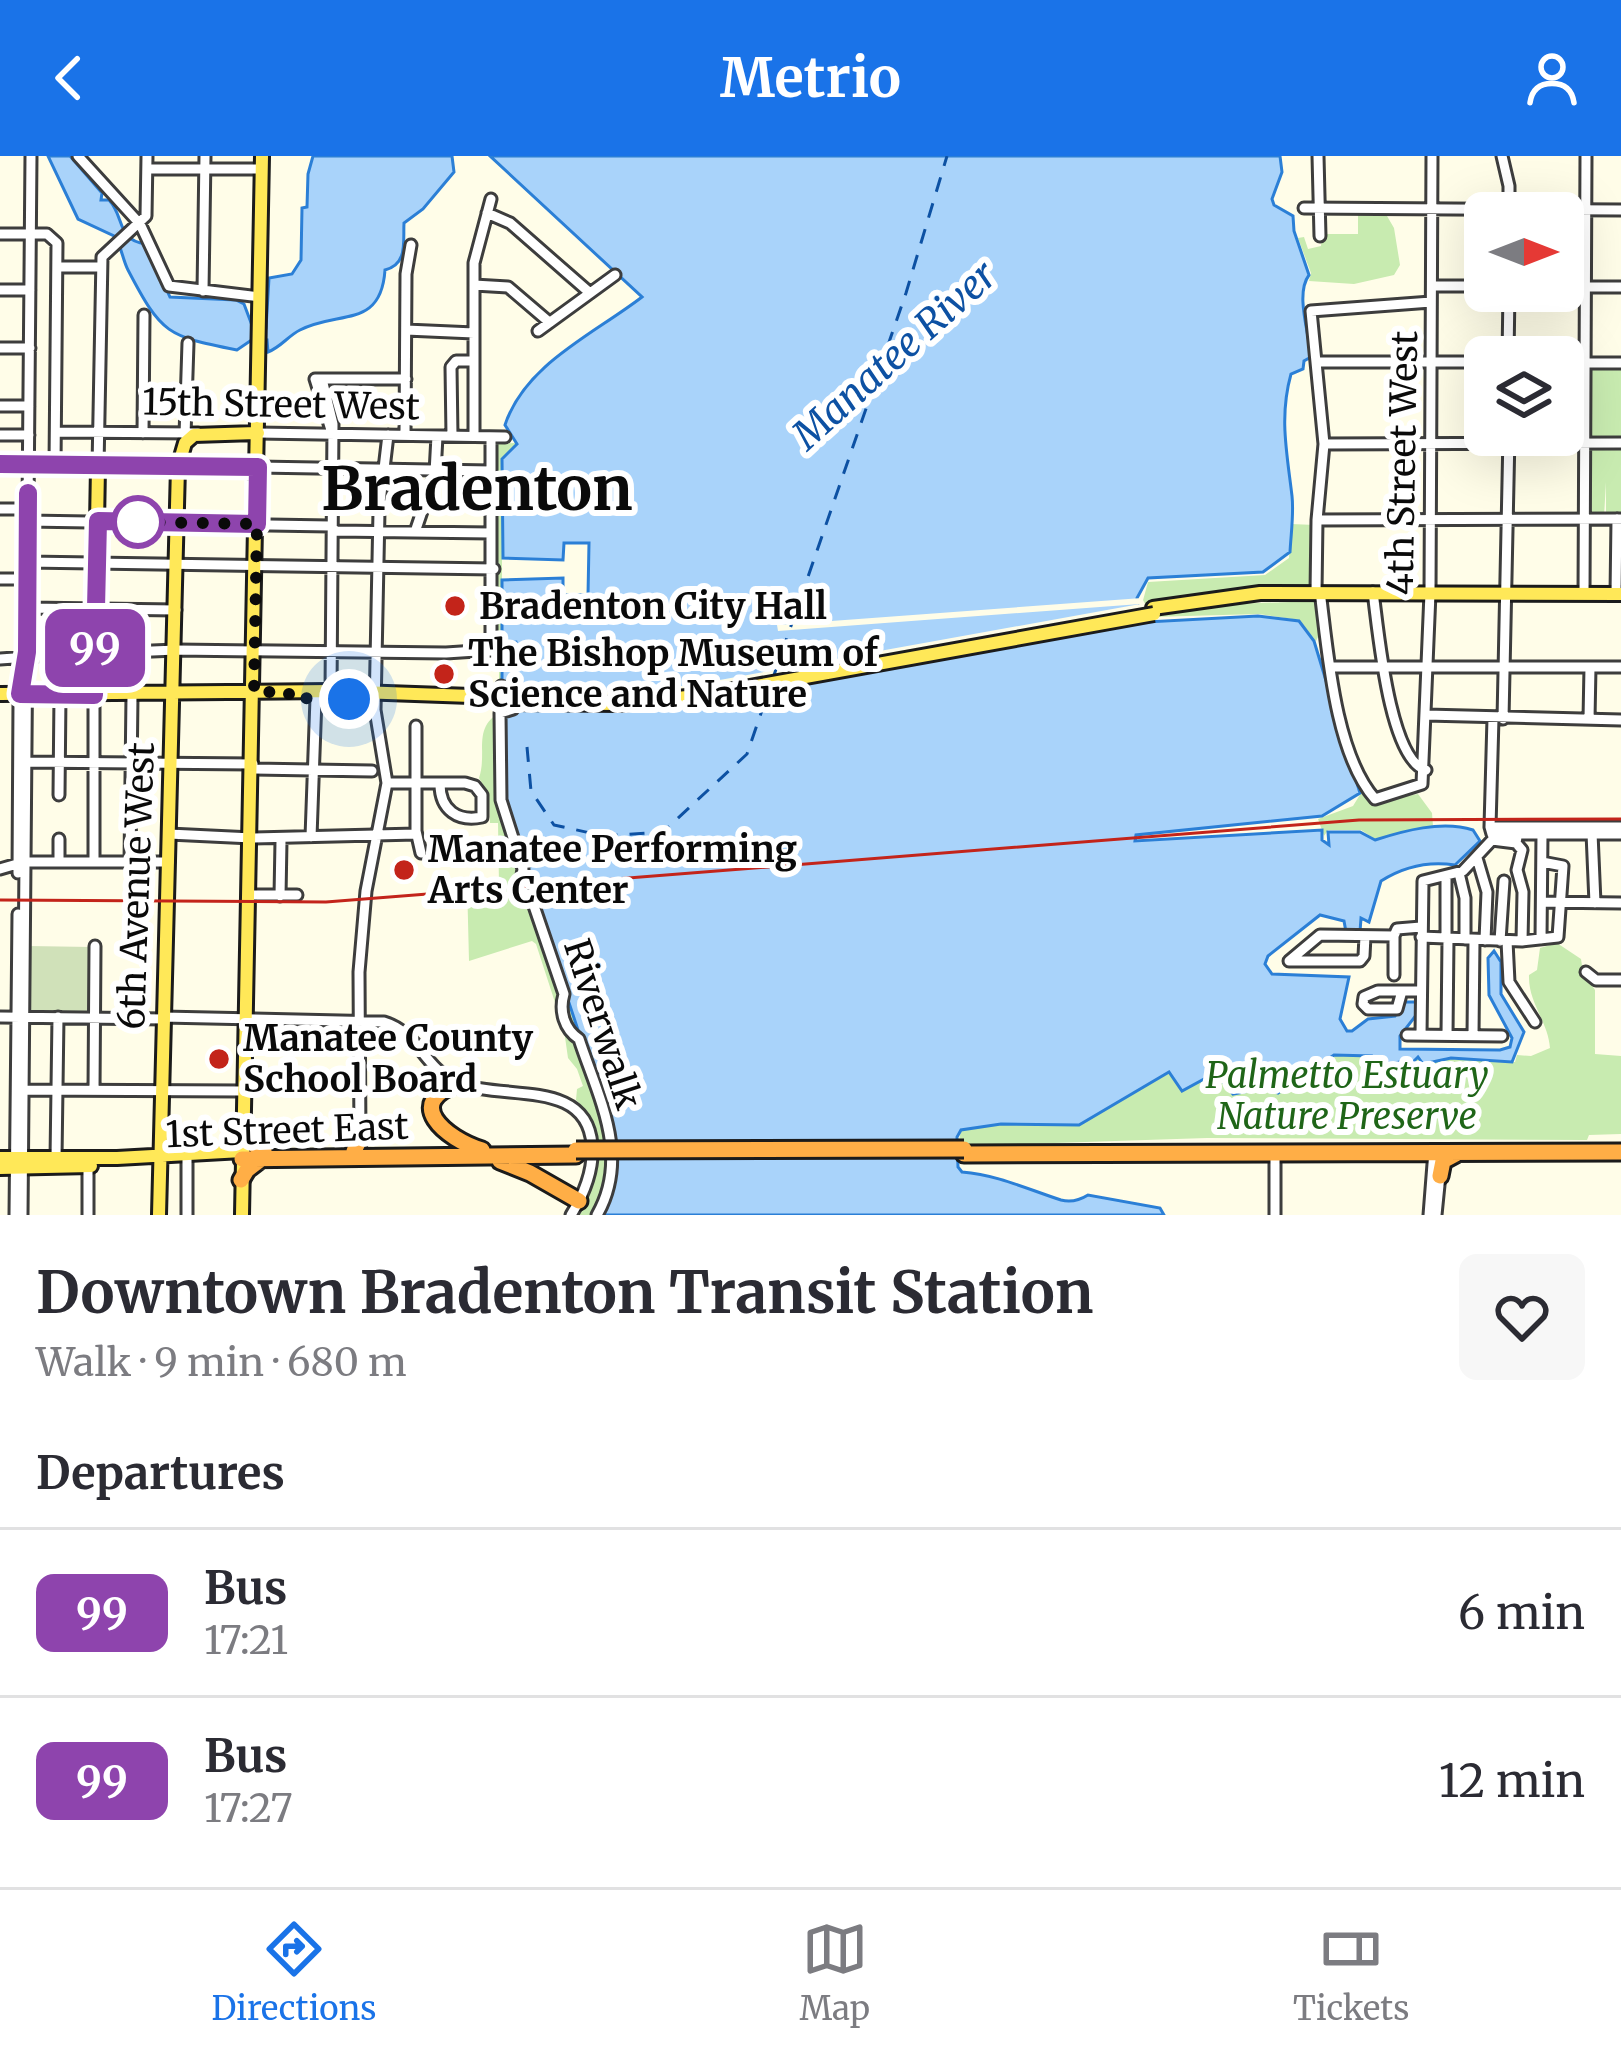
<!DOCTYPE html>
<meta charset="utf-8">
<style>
:root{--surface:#fff;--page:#f7f7f7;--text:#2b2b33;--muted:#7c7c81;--line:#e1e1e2;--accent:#1a73e8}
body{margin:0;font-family:Merriweather,serif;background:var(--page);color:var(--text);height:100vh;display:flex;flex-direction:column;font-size:45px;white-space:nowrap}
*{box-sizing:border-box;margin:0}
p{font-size:39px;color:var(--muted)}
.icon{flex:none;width:66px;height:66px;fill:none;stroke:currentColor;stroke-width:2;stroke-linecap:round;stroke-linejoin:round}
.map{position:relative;height:1059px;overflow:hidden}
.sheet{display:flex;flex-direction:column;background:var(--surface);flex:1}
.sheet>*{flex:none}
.badge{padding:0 24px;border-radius:18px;font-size:42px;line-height:78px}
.needle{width:78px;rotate:90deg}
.controls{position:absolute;left:1464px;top:36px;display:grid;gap:24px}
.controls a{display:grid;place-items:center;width:120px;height:120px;border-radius:18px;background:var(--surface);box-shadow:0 12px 48px #0002;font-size:60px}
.you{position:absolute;width:60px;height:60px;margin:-30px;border:9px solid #fff;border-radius:50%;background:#1a73e8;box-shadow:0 0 0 18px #1a73e833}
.map>.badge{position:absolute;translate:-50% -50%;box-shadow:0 0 0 6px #fff}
h2{padding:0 36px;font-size:45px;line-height:108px}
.round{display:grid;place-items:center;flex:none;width:126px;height:126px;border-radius:18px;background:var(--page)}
.head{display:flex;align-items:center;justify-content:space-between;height:204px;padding:0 36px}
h1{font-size:57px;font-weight:700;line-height:90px}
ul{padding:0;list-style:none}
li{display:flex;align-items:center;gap:36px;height:168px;padding:0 36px;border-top:3px solid var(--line)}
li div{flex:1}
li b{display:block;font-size:45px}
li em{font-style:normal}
li .badge{min-width:132px;font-weight:700;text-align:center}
header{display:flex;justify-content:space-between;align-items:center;height:156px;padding:0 36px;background:var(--accent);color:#fff;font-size:54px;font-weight:700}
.dock{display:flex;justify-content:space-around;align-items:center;height:168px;border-top:3px solid var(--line);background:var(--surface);font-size:33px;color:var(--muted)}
.dock a{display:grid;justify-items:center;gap:6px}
.dock .on{color:var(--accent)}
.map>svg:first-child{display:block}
</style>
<header><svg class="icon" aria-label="back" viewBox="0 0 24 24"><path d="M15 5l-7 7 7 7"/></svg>Metrio<svg class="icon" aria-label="person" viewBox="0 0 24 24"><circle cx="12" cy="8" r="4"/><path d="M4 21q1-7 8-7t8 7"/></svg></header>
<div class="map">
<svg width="1621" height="1059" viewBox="0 0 1621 1059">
<rect width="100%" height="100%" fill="#fffde8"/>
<path fill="#c8ebb0" d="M1358 59 1387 60 1394 72 1400 109 1394 119 1354 128 1309 125 1311 117 1298 82 1304 81 1308 93 1321 90 1322 78H1358Z
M1587 208H1621V285H1588Z
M516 287 502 306V483L494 488C494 504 502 510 502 528L513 532 502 644 614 983 599 1059H573C588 1021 611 978 576 944L577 933 583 930 577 913 568 902 564 874 536 788 532 785 469 805 467 725 497 723 499 729 498 667H490L489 639 479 622C488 596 471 570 503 555L509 534 499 530V508L493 498 491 288Z
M1589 292H1621V362H1606V326L1604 361 1589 362Z
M1291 368 1315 369 1309 434 1218 438 1142 448 1148 426 1265 419 1289 402Z
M1319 445 1323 471 1316 485 1299 464 1259 458 1151 461 1231 448Z
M1361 637 1371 647 1418 638 1432 657 1433 670 1375 683 1361 674H1328L1324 680 1327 688 1318 663 1353 650Z
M1557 787 1581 803 1583 816 1595 834V898L1621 900V978L1589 979 1587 984 1207 982 958 990 961 974 1001 968 1079 969 1170 916 1220 921 1233 938 1264 932 1278 937 1335 898 1373 900 1378 906 1406 904 1410 909 1418 901 1515 906 1517 899 1531 900 1550 892C1548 865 1528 847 1529 819L1537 814 1540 792Z"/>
<path fill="#d0e1b9" d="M28 790 92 791V858H28Z"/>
<path fill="#a9d3fa" stroke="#2b7fd6" stroke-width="3" d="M48 0H70L102 37 101 44H109C125 61 116 84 146 88L170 141 236 144 244 148 253 172H266L269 122 292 118 301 104 302 52 307 51 308 18 313 0H452L454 16 423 53 404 67C403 86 408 108 385 114 381 173 339 154 300 174 288 180 281 191 268 196L267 184 253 183 237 194C167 180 162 179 128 114 122 102 122 91 114 80L78 63Z
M490 0H1280L1282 16 1272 43 1274 49 1293 60 1294 75 1309 119C1295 138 1309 176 1311 201L1304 205 1303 213 1291 218C1279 261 1287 297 1292 340 1294 358 1291 377 1290 396L1263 416 1148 422 1137 442 1147 466 1258 460 1299 465 1314 485 1360 637 1322 660 1136 679 1135 685 1322 674V684L1329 689 1328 676H1360L1375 684C1403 675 1442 664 1473 674L1480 685 1455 709C1429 705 1403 711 1381 725L1369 766 1361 762 1360 776H1346L1344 765 1320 759 1268 800 1265 808 1272 818 1349 821 1340 863 1347 875H1352L1368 863 1395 860 1404 846H1416L1417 858 1400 880V893L1500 894 1510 891 1512 882 1489 839 1488 802 1494 795 1501 806V838L1524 876 1512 906 1451 902 1423 908 1418 901 1409 910 1407 904C1394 908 1382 910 1372 900L1334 899 1278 937 1264 932 1233 938 1219 921 1206 922 1182 935 1169 916 1079 969 1001 968 961 974 957 981 958 1011 962 1016C998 1019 1027 1033 1061 1044 1072 1047 1080 1044 1088 1039L1160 1052 1164 1059H599L614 983 502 644V551L507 538 502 535V503L518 495 516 486 505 487 502 483V424L563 422V439H588L589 387H564L563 404 503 402 502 303 517 288 505 269C525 208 594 178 642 141Z"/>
<path fill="#fffde8" d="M1142 442 1151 460 706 543 500 546V535L595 537 692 529 1140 448 778 475 777 469Z"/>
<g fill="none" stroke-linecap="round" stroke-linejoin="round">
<path stroke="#0d51a3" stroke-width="3" stroke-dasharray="15 12" stroke-linecap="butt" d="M773 522 906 137 947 0
M527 591 531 635 554 669 604 680 663 676 747 598 770 531"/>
<g stroke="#3d3d3d" stroke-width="15">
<path id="minor" d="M78 0 140 68 169 130 260 141
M1318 0 1320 80
M1502 0 1509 30V57
M147 13H262
M1304 52 1621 54
M487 57 510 67 590 137
M0 78H47L57 87 55 309
M58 111H101
M474 129 508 131 549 166
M1432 130H1485
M1563 131H1621
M0 134H30
M203 135 205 0
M406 174 474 177
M538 175 615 119
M0 192H30
M1508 201 1509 135
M1317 206H1485
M1563 207H1621
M322 223 333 268 331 535
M0 250H29
M331 274 315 223H406
M56 276 198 277
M143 277 144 159
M258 277 505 281
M0 279H29
M185 279 188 187
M405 279 406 118 411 89
M452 280 451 211 456 205H474
M474 280V107L491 43
M1324 288 1621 287
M98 311 102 101 146 60 147 0
M258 311 491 315
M0 353H28
M1317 364 1621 363
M28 365 330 370 336 375 491 377
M415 376 435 317 437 280
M28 406 494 413
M0 423H28
M1316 436 1317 364 1324 288 1311 155 1431 146
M1373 436C1378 472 1389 604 1426 614
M1584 438 1586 0
M1616 438 1617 363
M1321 443C1328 500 1336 599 1375 643L1422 628 1430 437 1432 0
M28 452 176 454
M34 500 176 494 446 497 491 494V281
M0 503 28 501
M1332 511H1621
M501 530 514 535
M513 553 500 557 501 644 523 713 520 731 533 747 564 838C559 855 564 873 579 883 598 941 631 1000 597 1059
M1426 559 1621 564
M1503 563 1509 279
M1589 563 1590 511
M416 570V675L421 697
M24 606 253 608
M253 613 372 615
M387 627H465L475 630 482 639V661C458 666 440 654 440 628
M59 639 60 539
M1490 671 1492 678H1621
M1490 671H1621
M1490 671 1493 562
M1592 677 1595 747
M169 678 252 682
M311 681 316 542
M1517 681 1516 687 1522 694 1517 714 1523 736 1522 785
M252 682 416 678
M59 683V706
M1477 702 1487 736 1485 784
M94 706V539
M130 706 132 540
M0 713 24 706H169
M18 717 19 544 24 506
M1459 717 1465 742V783
M250 739H297
M280 740 281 685
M1542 746 1621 747
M1365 780 1364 800 1360 805H1289L1320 779 1394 780 1397 773 1421 771
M1394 780V819
M1421 781 1522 785 1558 781 1563 710 1542 706
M1446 782V720
M1541 783 1542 678
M1500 785 1504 725
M1507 785 1509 826 1535 866
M1586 816 1596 824H1621
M1402 835 1397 853H1368L1363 848 1364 841 1378 835H1421
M0 861 166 863
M163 861 384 866C418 876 424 911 454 925 500 947 587 920 592 989 594 1015 584 1038 571 1059
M1407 879 1502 880
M1421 879 1423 725 1463 715 1492 684 1516 687
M1447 879 1448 783
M1473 879 1474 784
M20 934 243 935
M94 934 95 790
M360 983 359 816 366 735 387 627 375 554 379 355 388 279
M1275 998V1059
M56 1002 58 861
M15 1059 18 758
M22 1059 31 0
M88 1059V1010
M187 1059V1004
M1429 1059 1434 995
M1436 1059 1440 1019"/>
</g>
<g stroke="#1b1b1b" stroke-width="18">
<path id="major" d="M0 308 258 311
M1153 452 1260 437 1621 438
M0 538 331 535 499 541
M94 539 98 311
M0 1002H117L242 995
M0 1012 91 1010
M159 1059 178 311 185 287 194 279 258 277
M242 1059 262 0"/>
</g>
<g stroke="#1b1b1b" stroke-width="21">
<path id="highway" d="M460 927C401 946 446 983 482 994
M242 971 249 985 264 995
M354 995 360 983
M964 998 1621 996
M242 1003 576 999
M500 1005 530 1017 579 1045
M1440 1020 1443 1005 1456 998
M241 1024 247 1014 260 1004"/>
</g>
<use href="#minor" stroke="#fff" stroke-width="9"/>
<use href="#major" stroke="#ffe858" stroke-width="12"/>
<use href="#highway" stroke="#ffae46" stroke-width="15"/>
<path stroke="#c3241a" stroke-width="3" d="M0 744 326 746 1359 664 1621 663"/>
<g stroke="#1b1b1b" stroke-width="18" stroke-linecap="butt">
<path id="major-bridge" d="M499 547 620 548 706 539 1154 458"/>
</g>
<g stroke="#1b1b1b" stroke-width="21" stroke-linecap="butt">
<path id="highway-bridge" d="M576 994 964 993"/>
</g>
<use href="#major-bridge" stroke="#ffe858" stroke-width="12"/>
<use href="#highway-bridge" stroke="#ffae46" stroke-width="15"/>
</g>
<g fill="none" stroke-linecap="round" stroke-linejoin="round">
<g stroke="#fff" stroke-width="27">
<path id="line" d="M0 308 258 311 257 368 98 365 94 539 20 538 27 496 28 337"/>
</g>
<use href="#line" stroke="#8e44ad" stroke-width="18"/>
<path stroke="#0a0a0a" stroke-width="12" stroke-dasharray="0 21.6" d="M138 366 257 368 254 536H289V542L349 543"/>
</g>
<circle fill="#fff" stroke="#8e44ad" stroke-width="6" cx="138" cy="366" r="24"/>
<g fill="#c3241a" stroke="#fff" stroke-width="4.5">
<circle cx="455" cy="450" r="12"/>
<circle cx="444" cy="518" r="12"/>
<circle cx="404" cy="714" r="12"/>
<circle cx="219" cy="903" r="12"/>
</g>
<g text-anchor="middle" stroke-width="12" stroke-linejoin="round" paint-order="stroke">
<g font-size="36" fill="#0a0a0a" stroke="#fff">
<text transform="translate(281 248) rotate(1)" y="13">15th Street West</text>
<text transform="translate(1402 307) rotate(-89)" y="13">4th Street West</text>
<text transform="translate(136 730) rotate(-88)" y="13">6th Avenue West</text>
<text transform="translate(603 868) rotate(72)" y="13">Riverwalk</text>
<text transform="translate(287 974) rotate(-2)" y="13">1st Street East</text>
</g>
<g font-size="36" font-weight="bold" fill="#0a0a0a" stroke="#fff" text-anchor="start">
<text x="479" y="463">Bradenton City Hall</text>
<text x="468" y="510">The Bishop Museum of<tspan x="468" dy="41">Science and Nature</tspan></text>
<text x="428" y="706">Manatee Performing<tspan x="428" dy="41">Arts Center</tspan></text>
<text x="243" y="895">Manatee County<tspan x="243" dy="41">School Board</tspan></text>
</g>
<g font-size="36" font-style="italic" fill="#1f6518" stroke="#fff">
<text x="1347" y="932">Palmetto Estuary<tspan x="1347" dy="41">Nature Preserve</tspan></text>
</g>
<g font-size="39" font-style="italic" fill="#0d51a3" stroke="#fff">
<text transform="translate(894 199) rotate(-42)" y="14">Manatee River</text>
</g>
<g font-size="60" font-weight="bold" fill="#0a0a0a" stroke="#fff">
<text x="477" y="354">Bradenton</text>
</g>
</g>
</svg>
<div class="controls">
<a><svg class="needle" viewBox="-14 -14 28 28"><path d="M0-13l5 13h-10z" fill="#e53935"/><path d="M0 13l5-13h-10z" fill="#7c7c81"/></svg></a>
<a><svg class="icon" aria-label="layers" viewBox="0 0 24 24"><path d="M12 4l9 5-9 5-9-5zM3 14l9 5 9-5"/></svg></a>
</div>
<div class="you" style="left:349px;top:543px"></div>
<b class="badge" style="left:95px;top:492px;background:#8e44ad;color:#fff">99</b>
</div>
<section class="sheet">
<div class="head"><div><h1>Downtown Bradenton Transit Station</h1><p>Walk · 9 min · 680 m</p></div><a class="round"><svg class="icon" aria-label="heart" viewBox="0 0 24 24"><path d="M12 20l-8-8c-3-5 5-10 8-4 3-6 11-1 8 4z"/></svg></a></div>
<h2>Departures</h2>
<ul>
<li><span class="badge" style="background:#8e44ad;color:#fff">99</span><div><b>Bus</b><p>17:21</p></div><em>6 min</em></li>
<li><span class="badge" style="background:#8e44ad;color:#fff">99</span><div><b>Bus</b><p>17:27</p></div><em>12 min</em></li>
</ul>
</section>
<nav class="dock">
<a class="on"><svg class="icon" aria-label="directions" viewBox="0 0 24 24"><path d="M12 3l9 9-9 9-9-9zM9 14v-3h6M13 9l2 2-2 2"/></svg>Directions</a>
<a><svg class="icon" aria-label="map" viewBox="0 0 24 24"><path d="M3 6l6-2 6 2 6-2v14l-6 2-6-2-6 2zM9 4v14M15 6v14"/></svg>Map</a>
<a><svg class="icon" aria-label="tickets" viewBox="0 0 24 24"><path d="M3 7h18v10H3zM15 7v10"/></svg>Tickets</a>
</nav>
